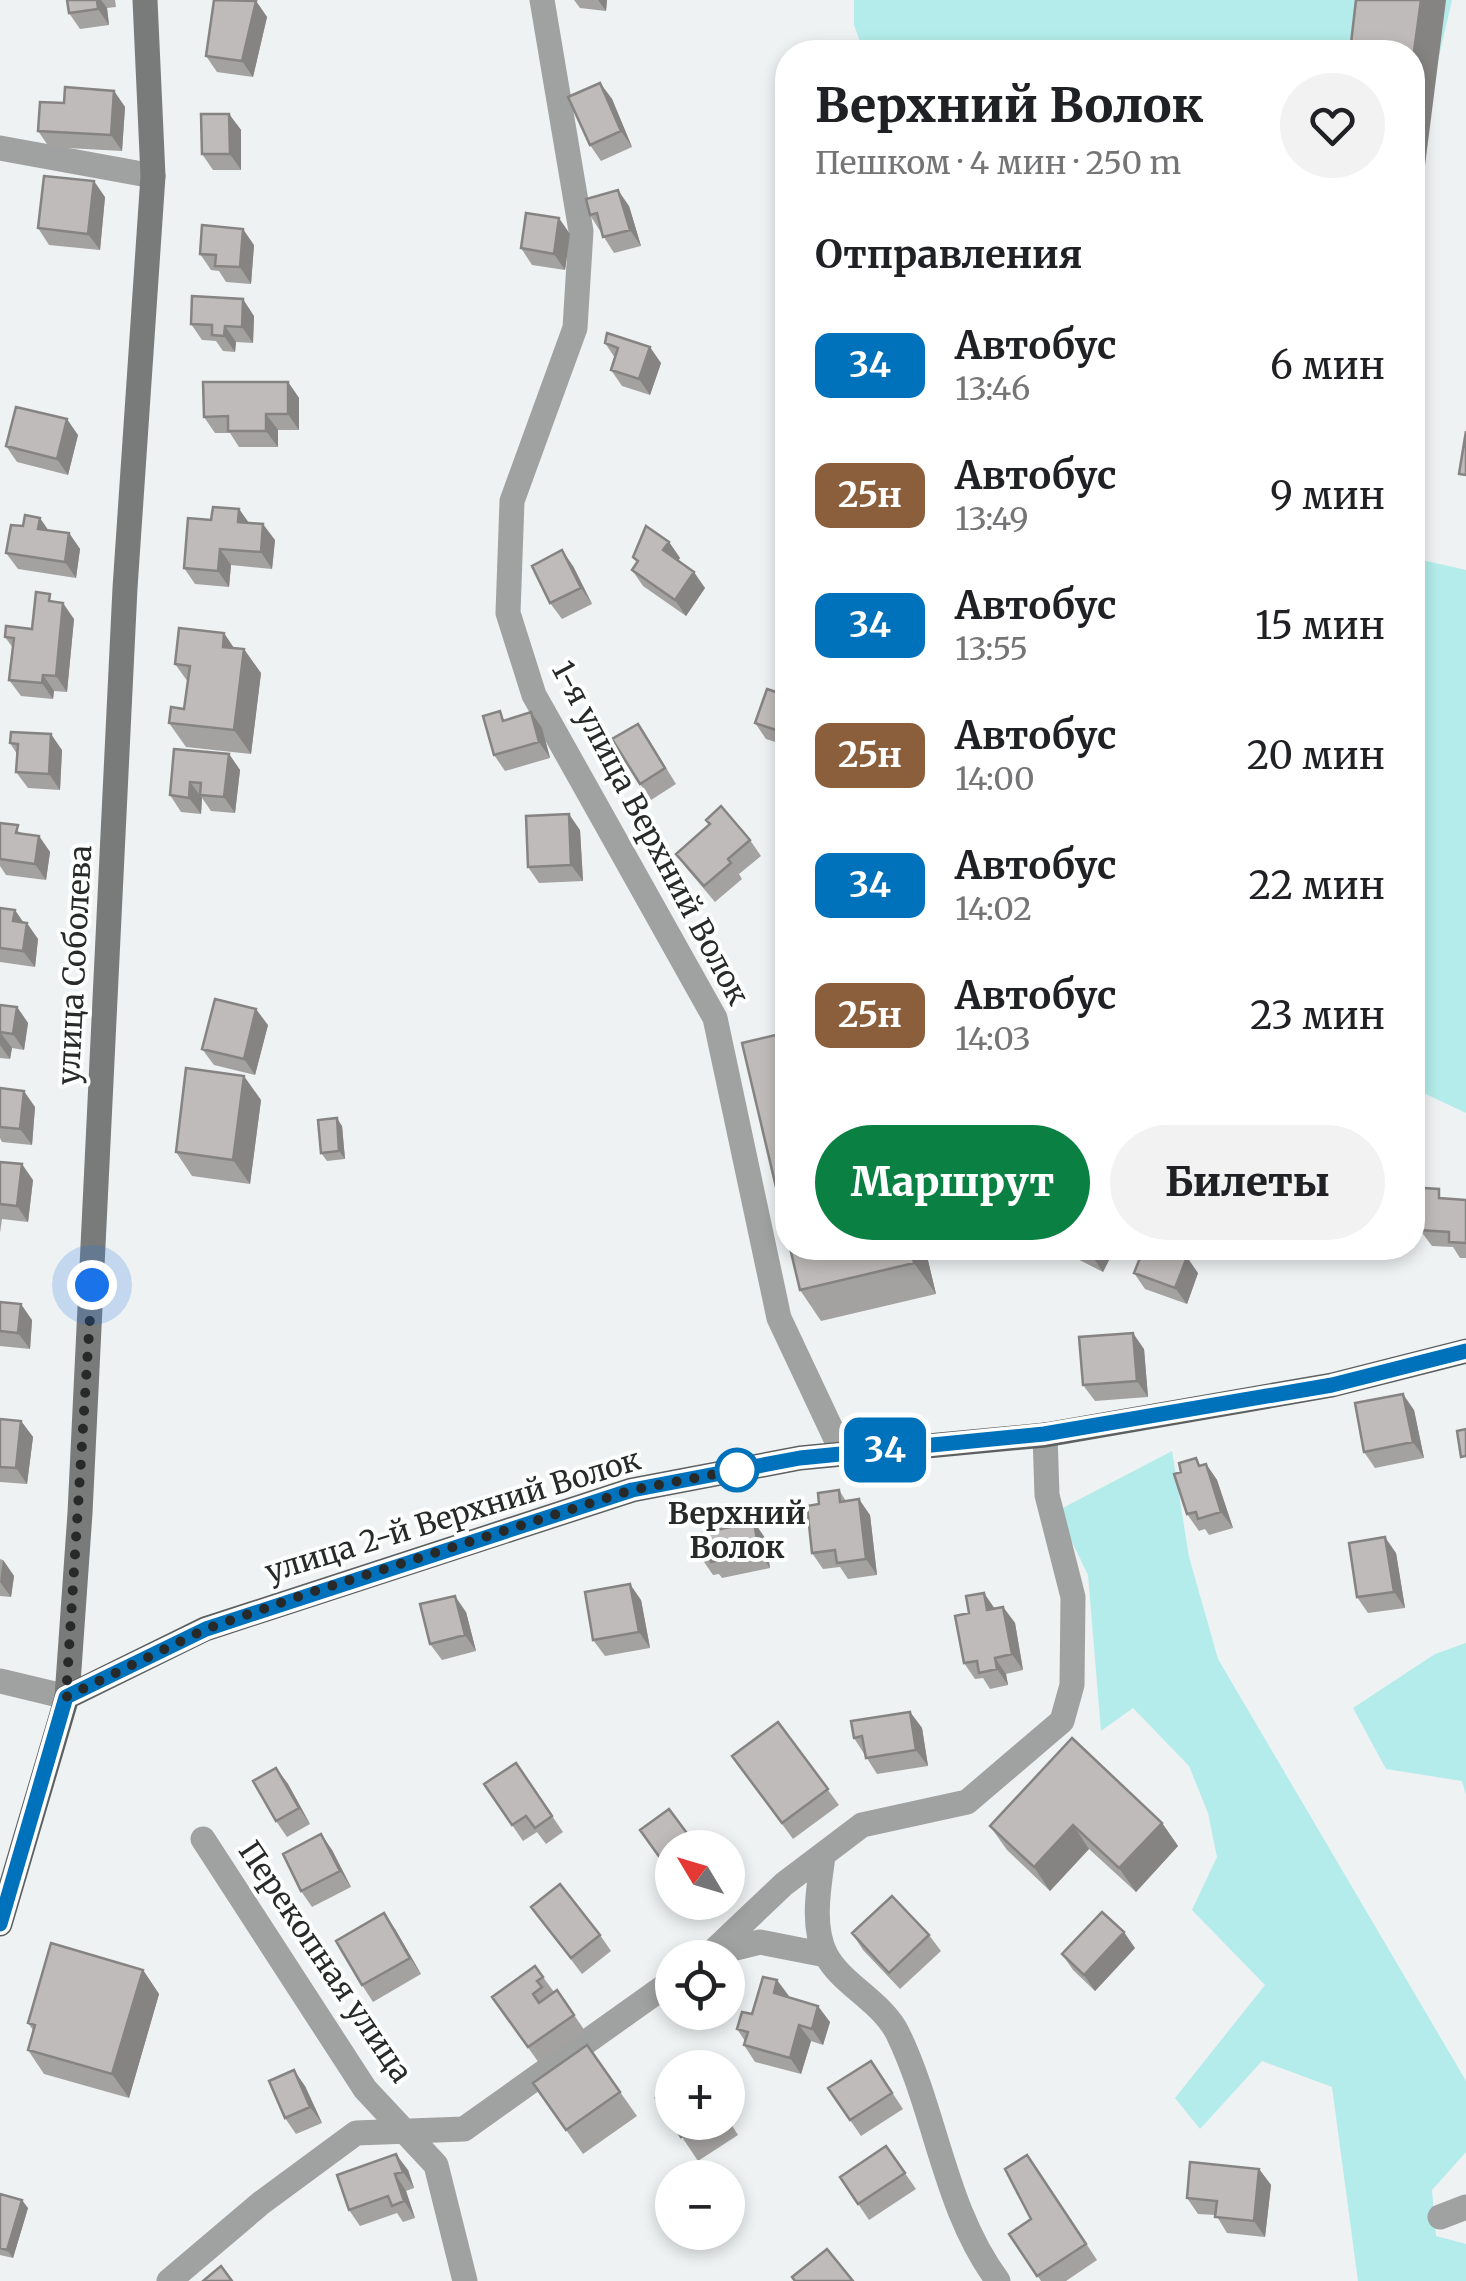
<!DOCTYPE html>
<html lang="ru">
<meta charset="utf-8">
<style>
:root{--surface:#fff;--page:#f2f2f2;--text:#202124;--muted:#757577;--accent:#0b8043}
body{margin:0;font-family:Merriweather,serif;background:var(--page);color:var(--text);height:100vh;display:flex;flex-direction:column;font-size:38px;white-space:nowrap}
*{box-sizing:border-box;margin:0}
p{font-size:32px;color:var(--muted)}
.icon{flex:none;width:55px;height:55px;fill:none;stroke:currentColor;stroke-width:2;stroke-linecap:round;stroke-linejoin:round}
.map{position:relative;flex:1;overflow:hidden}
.side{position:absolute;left:775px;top:40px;width:650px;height:1220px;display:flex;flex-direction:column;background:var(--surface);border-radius:40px;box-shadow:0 5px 15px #0003}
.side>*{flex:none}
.badge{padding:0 20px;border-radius:15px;font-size:35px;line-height:65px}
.needle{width:65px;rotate:308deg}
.tools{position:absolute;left:655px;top:1830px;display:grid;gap:20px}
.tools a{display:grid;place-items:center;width:90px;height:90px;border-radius:50%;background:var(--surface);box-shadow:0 5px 15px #0003;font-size:50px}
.you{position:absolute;width:50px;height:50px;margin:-25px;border:8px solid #fff;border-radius:50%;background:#1a73e8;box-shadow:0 0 0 15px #1a73e833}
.map>.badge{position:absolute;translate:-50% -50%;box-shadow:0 0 0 5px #fff}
h2{padding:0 40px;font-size:38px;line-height:90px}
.round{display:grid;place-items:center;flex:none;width:105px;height:105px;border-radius:52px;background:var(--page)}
.overview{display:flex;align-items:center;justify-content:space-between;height:170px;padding:0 40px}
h1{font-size:48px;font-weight:800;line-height:75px}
.action{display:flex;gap:20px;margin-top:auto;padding:20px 40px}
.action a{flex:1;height:115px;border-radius:60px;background:var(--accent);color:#fff;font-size:40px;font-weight:800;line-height:115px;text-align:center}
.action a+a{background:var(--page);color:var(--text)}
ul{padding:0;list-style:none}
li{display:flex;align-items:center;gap:30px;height:130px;padding:0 40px}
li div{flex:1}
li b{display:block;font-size:38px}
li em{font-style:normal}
li .badge{min-width:110px;font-weight:700;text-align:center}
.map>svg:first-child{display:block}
</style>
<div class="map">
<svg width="1466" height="2281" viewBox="0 0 1466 2281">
<rect width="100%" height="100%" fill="#eef2f2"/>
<path fill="#b3ecea" d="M854 0H1452L1413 169 1412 52H864L854 25Z
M1413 558 1466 570V1113L1413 1088Z
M1172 1451 1189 1557 1218 1659 1466 2081V2152L1432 2190 1436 2236 1466 2244V2281H1358L1332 2087 1262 2061 1200 2129 1175 2098 1265 1985 1192 1910 1217 1857 1208 1813 1189 1766 1133 1708 1101 1731 1088 1575 1057 1511Z
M1466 1643V1795L1462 1781 1386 1769 1353 1708 1435 1654Z"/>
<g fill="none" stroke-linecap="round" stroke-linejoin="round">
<path stroke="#a0a1a1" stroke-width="25" d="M542 0 581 231 575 328 512 501 508 613 534 695 715 1018 779 1318 843 1454
M0 148 153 176
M0 1681 67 1697
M203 1839 365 2089 436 2165 465 2281
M823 1856C819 1887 811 1926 826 1955 842 1985 883 2002 898 2034 937 2115 944 2208 998 2281
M711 1954 760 1942 826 1955
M706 1958 784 1884 862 1825 967 1802 1062 1721 1072 1685 1073 1597 1047 1495 1045 1435
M1440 2217 1466 2207
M169 2281 261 2203 356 2133 464 2129 672 1981"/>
<path stroke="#797b7b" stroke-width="25" d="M67 1697 80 1513 125 588 153 176 145 0"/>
<path stroke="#5d6060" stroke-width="25" d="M0 1924 67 1697 205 1629 632 1490 800 1458 1045 1435 1332 1385 1466 1351"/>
</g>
<path fill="#a4a1a1" d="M67 0H115L116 7 107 8 109 25 80 29 69 13Z
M574 0H607L606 11 580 8Z
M256 1 267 17 253 77 217 72 206 56Z
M600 83 612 99 632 147 601 161 590 145Z
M114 91 125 107 122 151 49 147 38 131Z
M229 114 241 130V170H213L202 154Z
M105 197 100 250 49 245 38 228Z
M629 206 641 246 614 253 590 215Z
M570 234 565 270 532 265 521 248Z
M254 245 251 284 226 282 219 271 211 270 200 254Z
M254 316 253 343 236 342 235 352 223 351 216 341 202 340 191 324Z
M605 343 661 363 650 395 622 386 611 370 615 358Z
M288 382 299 398V430H278V447H239L230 433H215L204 417Z
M78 435 68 475 17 462 6 446Z
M239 509 249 523 275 540 272 569 231 565 229 587 195 584 184 568 211 520Z
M48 530 69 533 80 549 76 578 18 569 6 553Z
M669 542 680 558 678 561 705 588 686 616 643 586 632 570 637 563 633 557Z
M573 566 592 604 562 619 550 603Z
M55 602 74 619 67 692 54 691 53 699 21 696 9 680 13 648 5 637 32 629Z
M234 648 261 673 251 754 186 747 169 723 184 709 188 682 175 664Z
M788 696V746L766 739 755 723Z
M531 712 542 728 550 758 505 771 494 755 506 720Z
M649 740 676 784 651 800 640 784Z
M10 743 62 750 60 790 28 788 16 772 17 754Z
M229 754 240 770 235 813 211 811 202 798 201 814 181 812 170 795Z
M0 823 24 834 39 836 50 852 46 880 6 875 0 866Z
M580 830 583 881 539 883 528 867Z
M750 840 761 856 739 874 742 879 715 902 688 870 676 854Z
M0 908 24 922 38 939 35 967 0 962Z
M0 1005 17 1007 28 1023 24 1050 12 1048 10 1059 0 1058Z
M268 1025 255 1075 214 1065 202 1049Z
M0 1088 35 1107 32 1145 2 1142 0 1138Z
M261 1100 250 1184 192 1176 176 1152Z
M342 1126 345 1159 327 1161 321 1153Z
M0 1162 33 1180 28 1222 2 1219 0 1233Z
M1445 1198 1466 1200V1258H1460L1453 1247 1432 1246 1420 1230Z
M790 1248H925L936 1294 821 1321 800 1290Z
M1056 1248H1115L1103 1272Z
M1134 1273H1198L1187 1304 1145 1289Z
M0 1302 32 1320 30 1349 0 1346Z
M1144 1349 1148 1397 1095 1401 1083 1385Z
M1414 1410 1424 1458 1375 1468 1364 1452Z
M0 1419 21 1421 33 1437 27 1484 0 1482Z
M1206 1464 1217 1480 1233 1528 1209 1535 1205 1529 1199 1531 1187 1514 1202 1465Z
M839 1490 846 1501 870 1515 877 1575 848 1579 840 1567 823 1569 812 1553 819 1504Z
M754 1522 765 1538 770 1568 722 1578 719 1574 713 1575 702 1559Z
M1396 1553 1405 1608 1368 1613 1357 1597Z
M0 1559 3 1560 14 1576 11 1597 0 1596Z
M641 1600 650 1648 605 1656 593 1640Z
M1003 1607 1015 1623 1023 1670 1006 1674 1008 1685 990 1689 983 1678 975 1679 964 1663 969 1613Z
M466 1612 476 1651 442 1660 430 1644Z
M910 1712 922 1728 928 1766 877 1774 854 1738Z
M778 1722 839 1805 793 1839 732 1756Z
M516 1763 563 1832 546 1844 537 1832 523 1841 484 1784Z
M276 1768 288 1784 310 1824 287 1837 276 1821Z
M669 1809 697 1848H672V1876L640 1830Z
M1162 1823 1178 1846 1136 1892 1089 1849 1050 1891 1007 1850 990 1826Z
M321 1834 332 1850 351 1887 312 1907 301 1891Z
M531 1907 600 1935 611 1951 582 1974Z
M395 1929 421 1974 373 2002 362 1985Z
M852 1933 929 1935 941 1951 900 1989 863 1950Z
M1135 1948 1095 1991 1073 1970 1062 1954Z
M535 1966 554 1992 557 1990 585 2031 539 2063 492 1997Z
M143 1970 159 1994 129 2098 44 2074 28 2050 33 2030 28 2023Z
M777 1980 788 1997 830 2022 823 2045 811 2041 801 2074 755 2062 744 2045 745 2041 737 2029 752 2014Z
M587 2045 637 2116 583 2154 533 2083Z
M882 2077 903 2109 861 2136 828 2088Z
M305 2086 322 2123 296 2134 285 2118Z
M728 2119 738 2135 698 2161 672 2122H728Z
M886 2146 916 2189 869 2220 840 2177Z
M1259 2169 1271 2185 1265 2237 1227 2233 1216 2215 1198 2214 1187 2198Z
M408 2170 414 2188 406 2191 415 2218 403 2222 397 2213 360 2226 349 2210 337 2175Z
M1038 2171 1097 2260 1066 2281H1041L1009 2234 1031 2219Z
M0 2194 28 2208 13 2258 0 2255Z"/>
<path fill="#868383" d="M97 0H101L107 8 109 25 98 9Z
M598 0H607L606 11Z
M1421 0H1446L1412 268V66Z
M256 1 267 17 253 77 242 61Z
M600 83 612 99 632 147 621 131Z
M114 91 125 107 122 151 111 135Z
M229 114 241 130V170L230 154Z
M94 181 105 197 100 250 88 234Z
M618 190 629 206 641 246 630 230Z
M559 218 570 234 565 270 554 254Z
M243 229 254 245 251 284 240 267Z
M243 299 254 316 253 343 242 327Z
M225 326 236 342 235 352 224 336Z
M650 347 661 363 650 395 639 379Z
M288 382 299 398V430L288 414Z
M266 414 278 430V447L266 431Z
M67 419 78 435 68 475 57 459Z
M239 509 251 526 238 522Z
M40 518 51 534 38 529Z
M263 524 275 540 272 569 261 552Z
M69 533 80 549 76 578 65 562Z
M669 542 680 558 674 566 663 550Z
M220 549 231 565 229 587 218 571Z
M562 550 573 566 592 604 581 588Z
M694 572 705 588 686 616 675 600Z
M63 603 74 619 67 692 56 676Z
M224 633 240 657 223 647Z
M244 649 261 673 251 754 234 730Z
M43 675 54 691 53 699 42 683Z
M531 712 542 728 550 758 539 742Z
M51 734 62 750 60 790 49 774Z
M229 754 240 770 235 813 224 797Z
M190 782 202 798 201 814 189 798Z
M569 814 580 830 583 881 571 865Z
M39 836 50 852 46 880 35 864Z
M15 910 26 926 13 921Z
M27 923 38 939 35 967 23 951Z
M17 1007 28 1023 24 1050 13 1034Z
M256 1009 268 1025 255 1075 244 1059Z
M0 1032 12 1048 10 1059 0 1045Z
M244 1076 261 1100 250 1184 233 1160Z
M24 1091 35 1107 32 1145 20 1129Z
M337 1118 342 1126 345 1159 339 1151Z
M22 1164 33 1180 28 1222 17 1206Z
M911 1248H925L936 1294 914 1263Z
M1096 1248H1115L1103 1272 1092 1256Z
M1187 1257 1198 1273 1187 1304 1175 1288Z
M21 1304 32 1320 30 1349 18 1333Z
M1133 1333 1144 1349 1148 1397 1137 1381Z
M1403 1394 1414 1410 1424 1458 1413 1442Z
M21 1421 33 1437 27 1484 16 1468Z
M1206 1464 1217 1480 1233 1528 1221 1512Z
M859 1499 870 1515 877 1575 866 1559Z
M754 1522 765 1538 770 1568 759 1552Z
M1385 1537 1396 1553 1405 1608 1394 1592Z
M3 1560 14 1576 11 1597 0 1582Z
M630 1584 641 1600 650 1648 639 1632Z
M984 1593 995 1609 987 1610Z
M455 1596 466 1612 476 1651 465 1635Z
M1003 1607 1015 1623 1023 1670 1012 1654Z
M995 1658 1006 1674 1008 1685 997 1669Z
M910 1712 922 1728 928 1766 916 1750Z
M276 1768 288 1784 310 1824 299 1808Z
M1162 1823 1178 1846 1136 1892 1119 1868Z
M1073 1825 1089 1849 1050 1891 1034 1867Z
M321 1834 332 1850 351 1887 340 1871Z
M384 1913 395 1929 421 1974 410 1958Z
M1124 1932 1135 1948 1095 1991 1084 1975Z
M143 1970 159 1994 129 2098 112 2074Z
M777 1980 789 1996 785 2009 774 1993Z
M818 2006 830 2022 823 2045 812 2029Z
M799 2025 811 2041 801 2074 790 2058Z
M294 2070 305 2086 322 2123 310 2107Z
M396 2154 408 2170 414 2188 403 2172Z
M1259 2169 1271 2185 1265 2237 1254 2221Z
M395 2174 406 2191 415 2218 404 2201Z
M22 2200 28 2208 13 2258 7 2250Z"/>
<path fill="#bfbbbb" stroke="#868383" stroke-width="2.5" d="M67 0H97L98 9 69 13Z
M214 0 256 1 242 61 206 56Z
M1356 0H1421L1412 66V52H1350Z
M600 83 621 131 590 145 568 97Z
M65 87 114 91 111 135 38 131 40 102 64 103Z
M201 114H229L230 154H202Z
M44 176 94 181 88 234 38 228Z
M618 190 630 230 603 237 597 213 590 215 586 199Z
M526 213 559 218 554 254 521 248Z
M202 225 243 229 240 267 215 266 216 255 200 254Z
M192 296 243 299 242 327 225 326 224 336 212 335V325L191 324Z
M607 333 650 347 639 379 611 370 618 348 605 343Z
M203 382H288V414H266V431H228V416L204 417Z
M16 407 67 419 57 459 6 446Z
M1466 431V475L1459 474Z
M213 507 239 509 238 522 263 524 261 552 220 549 218 571 184 568 188 518 211 520Z
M25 515 40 518 38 529 69 533 65 562 6 553 11 525 23 526Z
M646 526 669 542 663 550 694 572 675 600 632 570 638 561 633 557Z
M562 550 581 588 550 603 532 566Z
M36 592 50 594 49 601 63 603 56 676 43 675 42 683 9 680 14 638 5 637 6 626 32 629Z
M179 628 224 633 223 647 244 649 234 730 169 723 171 707 184 709 190 666 175 664Z
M767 689 788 696V734L755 723Z
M500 711 503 721 531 712 539 742 494 755 483 716Z
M638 724 665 768 640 784 612 739Z
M11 732 51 734 49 774 16 772 18 744 10 743Z
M174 749 229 754 224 797 200 795 201 783 190 782 189 798 170 795Z
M721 806 750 840 728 859 731 863 704 886 676 854 710 824 706 820Z
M569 814 571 865 528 867 526 816Z
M0 823 18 825 16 833 39 836 35 864 0 859Z
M0 908 15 910 13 921 27 923 23 951 0 948Z
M215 999 256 1009 244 1059 202 1049Z
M0 1005 17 1007 13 1034 0 1032V1034Z
M788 1032V1238L742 1043Z
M186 1068 244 1076 233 1160 176 1152Z
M0 1088 24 1091 20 1129 0 1127Z
M337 1118 339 1151 321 1153 318 1120Z
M0 1162 22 1164 17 1206 0 1204Z
M1424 1188 1439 1189V1198L1466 1200V1243L1449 1242V1232L1420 1230Z
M790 1248H911L914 1263 800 1290Z
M1075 1248H1096L1092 1256Z
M1144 1248H1163L1187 1257 1175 1288 1134 1273Z
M0 1302 21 1304 18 1333 0 1331Z
M1133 1333 1137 1381 1083 1385 1079 1337Z
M1403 1394 1413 1442 1364 1452 1355 1403Z
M0 1419 21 1421 16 1468 0 1467Z
M1466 1429V1456L1461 1457 1457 1431Z
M1196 1458 1199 1466 1206 1464 1221 1512 1198 1519 1196 1512 1187 1514 1174 1474 1181 1472 1179 1463Z
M839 1490 840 1502 859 1499 866 1559 837 1563 835 1550 812 1553 807 1506 819 1504 818 1493Z
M754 1522 759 1552 711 1562 710 1557 702 1559 697 1534Z
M1385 1537 1394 1592 1357 1597 1349 1543Z
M630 1584 639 1632 593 1640 585 1592Z
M984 1593 987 1610 1003 1607 1012 1654 995 1658 997 1669 979 1673 977 1661 964 1663 955 1616 969 1613 966 1596Z
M455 1596 465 1635 430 1644 420 1604Z
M910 1712 916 1750 866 1758 862 1736 854 1738 851 1721Z
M778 1722 828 1789 782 1823 732 1756Z
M1072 1738 1162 1823 1119 1868 1073 1825 1034 1867 990 1826Z
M516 1763 552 1816 535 1828 526 1816 512 1825 484 1784Z
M276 1768 299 1808 276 1821 253 1781Z
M669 1809 692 1840 682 1848H672V1855L663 1862 640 1830Z
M321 1834 340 1871 301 1891 283 1854Z
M560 1884 600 1935 571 1958 531 1907Z
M892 1896 929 1935 889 1973 852 1933Z
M1102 1912 1124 1932 1084 1975 1062 1954Z
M384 1913 410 1958 362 1985 336 1941Z
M51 1943 143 1970 112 2074 28 2050 35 2025 28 2023Z
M535 1966 543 1977 537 1981 542 1987 533 1994 539 2003 557 1990 574 2015 528 2047 492 1997Z
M763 1977 777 1980 774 1993 818 2006 812 2029 799 2025 790 2058 744 2045 748 2032 737 2029 742 2012 752 2014Z
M587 2045 620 2092 566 2130 533 2083Z
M871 2061 892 2093 850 2120 828 2088Z
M294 2070 310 2107 285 2118 269 2081Z
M672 2088V2122H703L681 2137 656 2098Z
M886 2146 905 2173 858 2204 840 2177Z
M396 2154 403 2172 395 2174 404 2201 392 2206 388 2196 349 2210 337 2175Z
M1027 2155 1086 2244 1037 2276 1009 2234 1031 2219 1005 2169Z
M1190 2162 1259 2169 1254 2221 1215 2217 1217 2201 1187 2198Z
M0 2194 22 2200 7 2250 0 2248Z
M827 2249 853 2281H795L792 2277Z
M221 2266 232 2281H203Z"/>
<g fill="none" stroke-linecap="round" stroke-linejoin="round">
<g stroke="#fff" stroke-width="22">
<path id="line" d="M0 1924 66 1697 206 1629 632 1490 800 1458 1044 1434 1332 1385 1466 1351"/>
</g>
<use href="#line" stroke="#0072bc" stroke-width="15"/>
<path stroke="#282929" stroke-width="10" stroke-dasharray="0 18" d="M92 1285 66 1697 206 1629 306 1594 632 1490 737 1470"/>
</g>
<circle fill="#fff" stroke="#0072bc" stroke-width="5" cx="737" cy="1470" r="20"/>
<g text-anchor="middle" stroke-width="8" stroke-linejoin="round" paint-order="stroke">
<g font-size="30" fill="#282929" stroke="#fdffff">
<text transform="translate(650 833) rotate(62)" y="10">1-я улица Верхний Волок</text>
<text transform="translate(75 965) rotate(-87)" y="10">улица Соболева</text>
<text transform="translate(453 1516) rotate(-17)" y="10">улица 2-й Верхний Волок</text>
<text transform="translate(325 1962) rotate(56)" y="10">Перекопная улица</text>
</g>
<g font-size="30" font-weight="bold" fill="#282929" stroke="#fdffff">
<text x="737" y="1524">Верхний<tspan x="737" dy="34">Волок</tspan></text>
</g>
</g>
</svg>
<div class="tools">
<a><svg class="needle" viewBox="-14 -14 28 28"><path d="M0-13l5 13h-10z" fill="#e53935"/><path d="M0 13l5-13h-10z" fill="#757577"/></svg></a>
<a><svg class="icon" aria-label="locate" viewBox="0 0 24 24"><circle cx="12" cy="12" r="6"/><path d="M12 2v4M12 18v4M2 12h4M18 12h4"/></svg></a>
<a>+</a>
<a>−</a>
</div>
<div class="you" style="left:92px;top:1285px"></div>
<b class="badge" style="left:885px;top:1450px;background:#0072bc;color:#fff">34</b>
<section class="side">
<div class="overview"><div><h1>Верхний Волок</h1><p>Пешком · 4 мин · 250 m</p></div><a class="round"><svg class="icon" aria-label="heart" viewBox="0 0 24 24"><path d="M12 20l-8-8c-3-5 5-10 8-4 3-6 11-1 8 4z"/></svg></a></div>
<h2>Отправления</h2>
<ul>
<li><span class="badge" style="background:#0072bc;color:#fff">34</span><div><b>Автобус</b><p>13:46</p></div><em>6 мин</em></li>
<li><span class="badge" style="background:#8b5e3c;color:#fff">25н</span><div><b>Автобус</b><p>13:49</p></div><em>9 мин</em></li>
<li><span class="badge" style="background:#0072bc;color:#fff">34</span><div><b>Автобус</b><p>13:55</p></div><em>15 мин</em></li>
<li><span class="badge" style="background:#8b5e3c;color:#fff">25н</span><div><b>Автобус</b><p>14:00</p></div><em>20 мин</em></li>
<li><span class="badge" style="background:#0072bc;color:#fff">34</span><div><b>Автобус</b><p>14:02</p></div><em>22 мин</em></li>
<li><span class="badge" style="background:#8b5e3c;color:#fff">25н</span><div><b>Автобус</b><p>14:03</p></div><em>23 мин</em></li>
</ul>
<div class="action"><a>Маршрут</a><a>Билеты</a></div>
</section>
</div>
